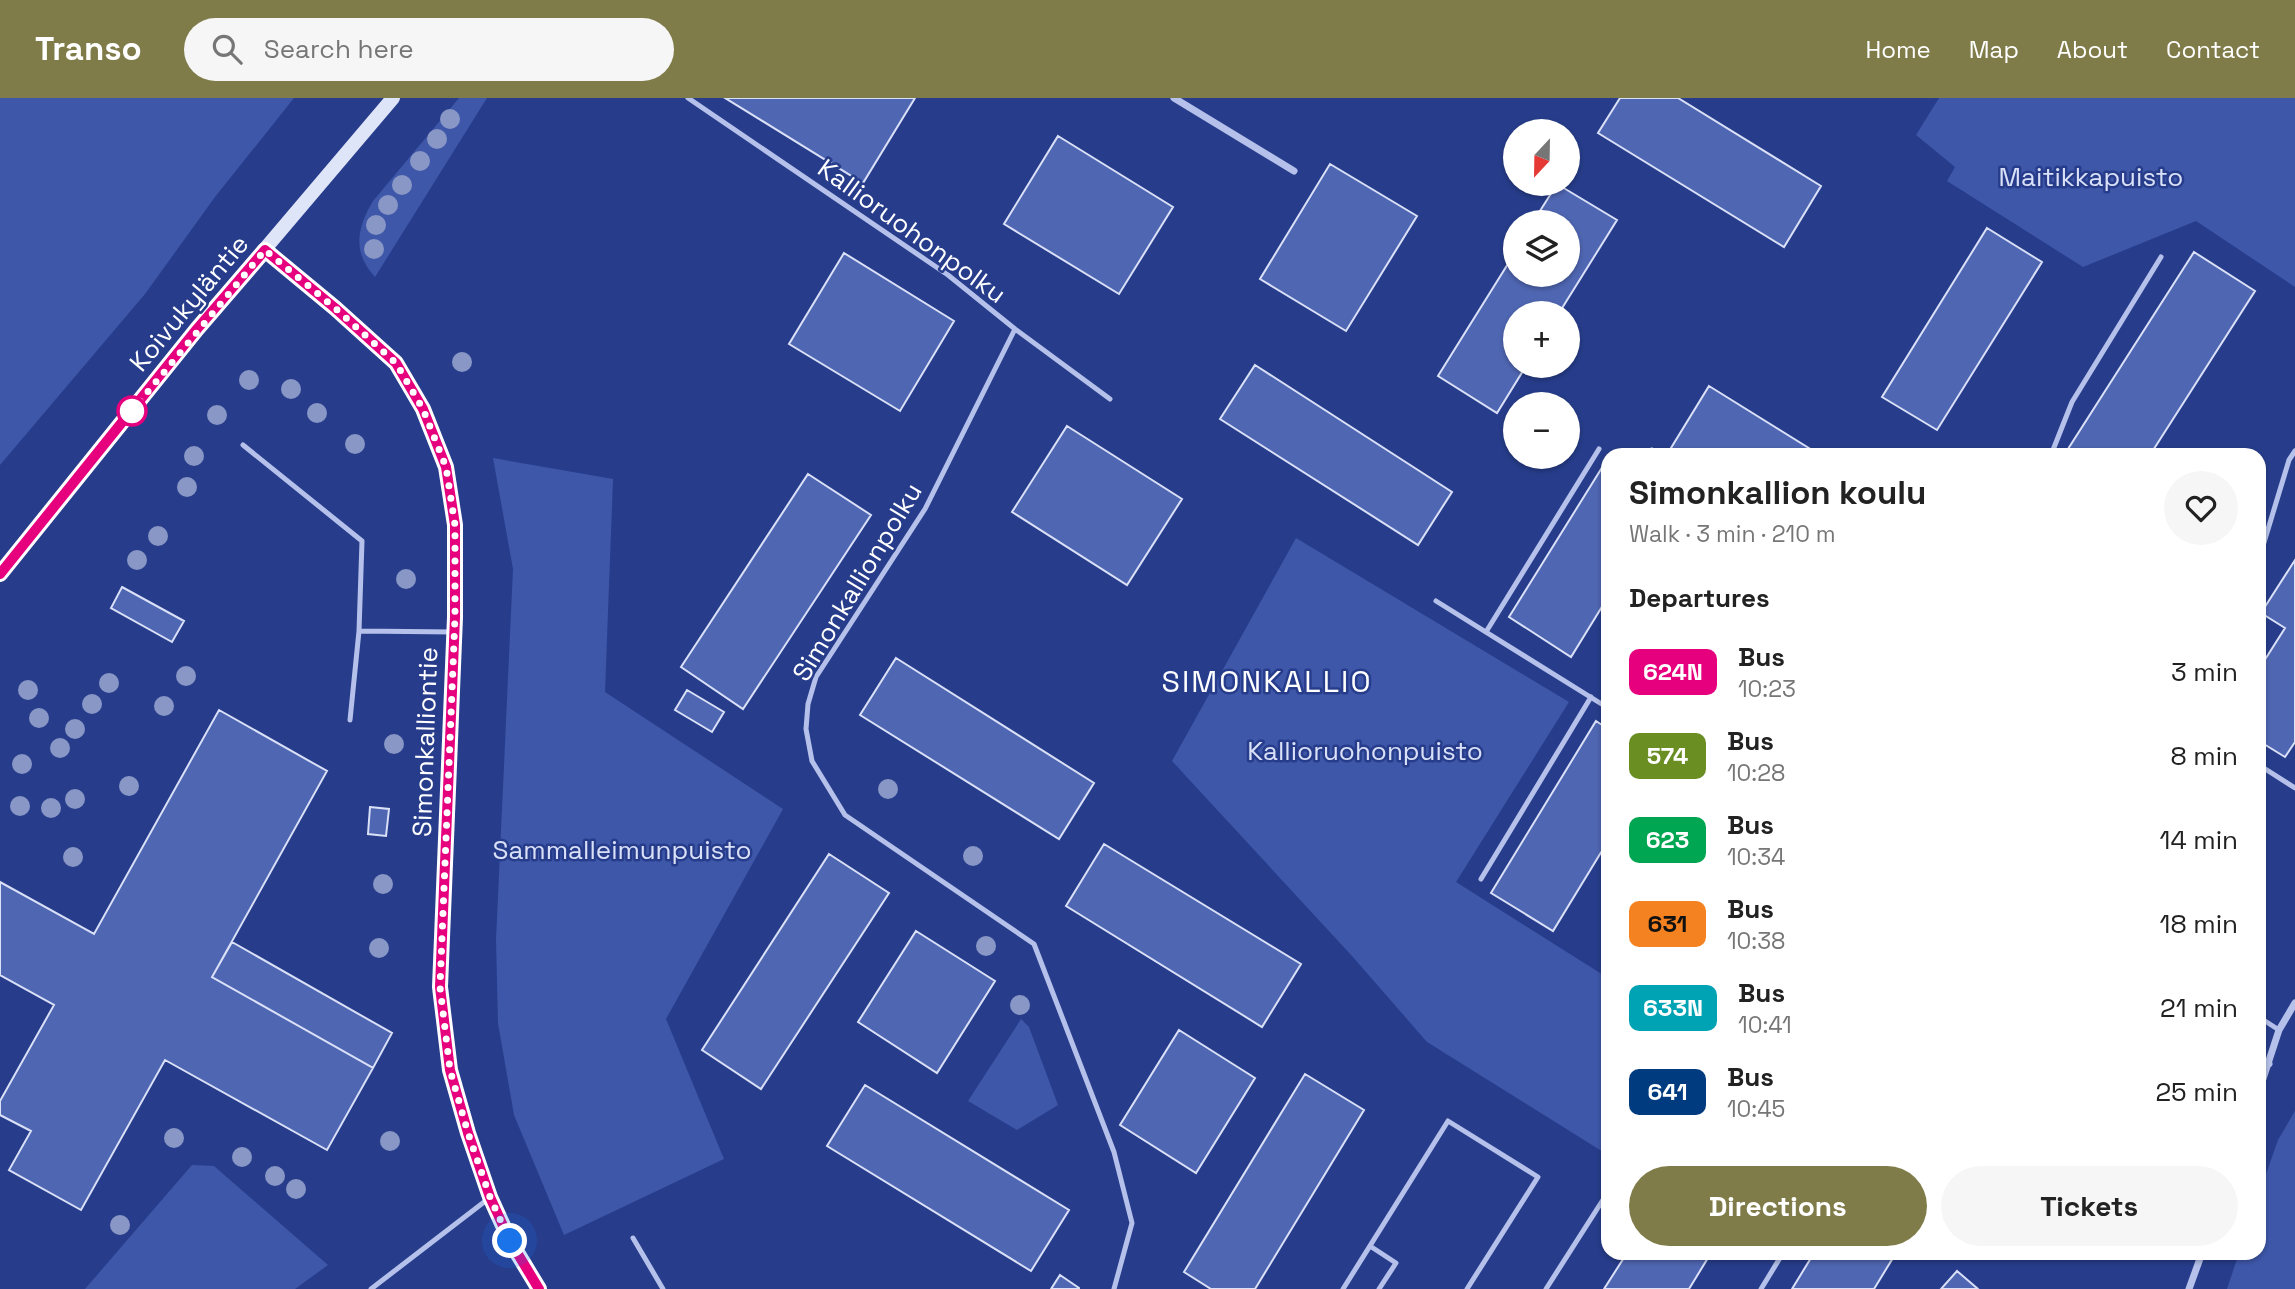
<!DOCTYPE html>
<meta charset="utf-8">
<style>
:root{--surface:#fff;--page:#f6f6f6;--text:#222;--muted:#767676;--accent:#807c4a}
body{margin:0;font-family:"Space Grotesk",sans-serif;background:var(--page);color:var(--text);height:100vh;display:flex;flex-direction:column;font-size:26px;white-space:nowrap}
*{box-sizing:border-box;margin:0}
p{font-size:23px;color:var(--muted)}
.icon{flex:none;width:38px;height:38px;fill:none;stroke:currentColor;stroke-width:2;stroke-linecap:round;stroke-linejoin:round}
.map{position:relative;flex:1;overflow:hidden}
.panel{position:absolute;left:1601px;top:350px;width:665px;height:812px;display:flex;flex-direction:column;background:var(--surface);border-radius:21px;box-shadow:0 2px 5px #0004}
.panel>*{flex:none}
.badge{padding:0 14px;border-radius:10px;font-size:24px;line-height:46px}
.needle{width:46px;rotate:202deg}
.controls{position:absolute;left:1503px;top:21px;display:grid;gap:14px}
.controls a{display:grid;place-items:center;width:77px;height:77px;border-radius:50%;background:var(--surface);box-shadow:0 2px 5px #0004;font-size:35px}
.you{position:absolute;width:35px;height:35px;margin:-18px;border:5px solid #fff;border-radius:50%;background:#1a73e8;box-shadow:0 0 0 10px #1a73e833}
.map>.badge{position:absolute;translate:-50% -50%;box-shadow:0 0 0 4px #fff}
h2{padding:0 28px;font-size:26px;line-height:63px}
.round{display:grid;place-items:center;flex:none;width:74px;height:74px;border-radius:37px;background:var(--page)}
.headline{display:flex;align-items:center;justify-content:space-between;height:119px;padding:0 28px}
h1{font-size:33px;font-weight:700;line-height:52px}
.action{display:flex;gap:14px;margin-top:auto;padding:14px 28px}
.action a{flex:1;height:80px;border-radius:42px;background:var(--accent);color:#fff;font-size:28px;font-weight:700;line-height:80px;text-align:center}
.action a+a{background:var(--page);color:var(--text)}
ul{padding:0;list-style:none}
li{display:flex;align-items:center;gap:21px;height:84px;padding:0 28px}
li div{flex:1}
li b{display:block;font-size:26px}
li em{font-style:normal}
li .badge{min-width:77px;font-weight:700;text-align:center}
header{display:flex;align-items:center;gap:42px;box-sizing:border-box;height:98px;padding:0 35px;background:var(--accent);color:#fff}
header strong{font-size:33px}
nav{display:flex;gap:38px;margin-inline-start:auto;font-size:24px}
.search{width:490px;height:63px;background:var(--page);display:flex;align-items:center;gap:18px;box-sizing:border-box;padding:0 24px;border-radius:38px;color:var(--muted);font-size:26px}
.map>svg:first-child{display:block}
</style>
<header>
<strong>Transo</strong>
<div class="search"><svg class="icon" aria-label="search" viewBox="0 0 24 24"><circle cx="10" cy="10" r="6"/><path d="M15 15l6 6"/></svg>Search here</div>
<nav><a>Home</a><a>Map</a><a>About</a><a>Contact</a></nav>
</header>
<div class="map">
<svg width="2295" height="1191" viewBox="0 0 2295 1191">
<rect width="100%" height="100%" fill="#273d8b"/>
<path fill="#3e57a9" d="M0 0H294L215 99 145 196 0 367Z
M459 0H487L375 179C352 154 357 130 373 103Z
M1939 0H2295V189L2196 123 2083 169 1947 83 1955 69 1916 37Z
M493 360 613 381 605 594 783 711 666 921 724 1061 564 1137 514 1017 498 925 496 842 513 471Z
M1296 440 1569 604 1456 784 1608 880V1057L1427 944 1352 858 1172 663Z
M1021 921 1029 929 1058 1007 1017 1032 968 1003Z
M2295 1013V1191H2227L2239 1155H2259V1096L2278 1042Z
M192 1067 214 1068 328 1167 295 1191H85Z"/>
<path fill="#4f66b2" stroke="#d9e0f7" stroke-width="2" d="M725 0H915L863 85Z
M1620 0H1678L1821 88 1784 149 1598 35Z
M1058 38 1173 109 1119 196 1004 126Z
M1330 66 1417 118 1346 233 1260 181Z
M1557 86 1617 122 1559 215H1516V268H1526L1497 315 1438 278 1516 153V177H1568V124H1533Z
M1987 130 2042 164 1937 332 1882 299Z
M2194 154 2255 193 2150 357H2077L2068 351Z
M844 155 954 223 900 313 789 246Z
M1255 267 1452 394 1418 447 1220 321Z
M1709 288 1820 357H1682L1671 350Z
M1067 328 1182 401 1127 487 1012 414Z
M1608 360V499L1571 559 1509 519Z
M808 376 871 417 743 611 681 569Z
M2295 462V644L2285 659 2259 643V571L2285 530 2261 515Z
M122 489 184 523 172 544 111 510Z
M896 560 1094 685 1059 741 860 617Z
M687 592 724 614 712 634 675 612Z
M219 612 327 673 212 879 373 970 327 1052 165 962 81 1112 9 1072 31 1033 0 1017V1003L54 907 0 877V784L94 836Z
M1596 623 1608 631V743L1553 833 1491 795Z
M370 709 389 711 386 738 368 736Z
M1104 746 1301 866 1262 929 1066 808Z
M829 756 889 795 761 991 702 952Z
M916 833 995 883 937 975 858 924Z
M232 844 392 935 373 970 212 879Z
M1179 932 1255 980 1196 1075 1120 1027Z
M1305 976 1364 1012 1255 1191H1211L1184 1174Z
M865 987 1069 1112 1031 1173 827 1048Z
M1627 1155H1711L1689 1191H1604Z
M1814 1155 1824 1158 1826 1155H1896L1874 1191H1792Z
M1957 1173 1978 1191H1941Z
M1060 1177 1079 1190V1191H1051Z"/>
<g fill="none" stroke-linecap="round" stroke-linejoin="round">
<path stroke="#b5c1ea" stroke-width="5" d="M688 0 948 177 1015 231 1110 301
M1015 231 925 411 816 579 808 606 806 631 812 663 845 717 1034 846 1114 1054 1132 1125 1114 1191
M243 347 362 443 359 533 350 622
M1652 352 1659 357
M2051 357 2072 304 2161 159
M2259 461 2289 362 2295 353
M1436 503 1608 610
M359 533 454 534
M1486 534 1599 351
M2259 667 2295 690
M1481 781 1591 599
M2265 923 2279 932
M633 1140 663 1191
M1370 1148 1396 1165 1379 1191
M371 1191 488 1101
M1343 1191 1448 1023 1538 1079 1467 1191
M1546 1191 1608 1094
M1761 1191 1783 1155"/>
<path stroke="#b5c1ea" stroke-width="7" d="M1174 0 1294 73
M2259 961 2269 966
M2259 993 2279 932 2295 905
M2189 1191 2202 1155"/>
<path stroke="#dfe5f8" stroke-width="14" d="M265 152 335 210 396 266 423 311 446 369 455 427V519L440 889 450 972 468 1036 490 1099 510 1143 539 1191
M0 476 197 231 393 0"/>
</g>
<g fill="#8997c6">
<circle cx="450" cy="21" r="10"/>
<circle cx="437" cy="41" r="10"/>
<circle cx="420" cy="63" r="10"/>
<circle cx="402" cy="87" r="10"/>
<circle cx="388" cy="107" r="10"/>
<circle cx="376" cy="127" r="10"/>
<circle cx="374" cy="151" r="10"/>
<circle cx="462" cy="264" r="10"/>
<circle cx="249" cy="282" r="10"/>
<circle cx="291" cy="291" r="10"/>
<circle cx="317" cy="315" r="10"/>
<circle cx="217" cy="317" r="10"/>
<circle cx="355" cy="346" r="10"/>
<circle cx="194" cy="358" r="10"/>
<circle cx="187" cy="389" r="10"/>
<circle cx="158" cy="438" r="10"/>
<circle cx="137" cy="462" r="10"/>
<circle cx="406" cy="481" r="10"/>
<circle cx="186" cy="578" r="10"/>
<circle cx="109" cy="585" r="10"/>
<circle cx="28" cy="592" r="10"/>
<circle cx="92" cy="606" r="10"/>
<circle cx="164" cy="608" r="10"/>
<circle cx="39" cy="620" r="10"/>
<circle cx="75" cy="631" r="10"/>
<circle cx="394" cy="646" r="10"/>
<circle cx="60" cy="650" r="10"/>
<circle cx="22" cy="666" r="10"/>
<circle cx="129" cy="688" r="10"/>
<circle cx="888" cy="691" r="10"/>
<circle cx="75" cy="701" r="10"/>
<circle cx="20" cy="708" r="10"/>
<circle cx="51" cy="710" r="10"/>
<circle cx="973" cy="758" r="10"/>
<circle cx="73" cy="759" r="10"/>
<circle cx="383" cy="786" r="10"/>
<circle cx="986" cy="848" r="10"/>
<circle cx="379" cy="850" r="10"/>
<circle cx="1020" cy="907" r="10"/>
<circle cx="174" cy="1040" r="10"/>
<circle cx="390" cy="1043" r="10"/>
<circle cx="242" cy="1059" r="10"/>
<circle cx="275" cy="1078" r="10"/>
<circle cx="296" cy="1091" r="10"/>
<circle cx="120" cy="1127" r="10"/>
</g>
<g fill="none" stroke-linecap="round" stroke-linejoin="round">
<g stroke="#fff" stroke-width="16">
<path id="line" d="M0 476 197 231 265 152 335 210 396 265 423 311 446 369 455 427V519L440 889 450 972 468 1035 490 1099 510 1143 539 1191"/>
</g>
<use href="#line" stroke="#e6007e" stroke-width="10"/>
<path stroke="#fff" stroke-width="7" stroke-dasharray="0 12.6" d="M132 313 265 152 335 210 396 265 423 311 446 369 455 427V519L440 889 450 972 468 1035 490 1099 510 1143"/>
</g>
<circle fill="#fff" stroke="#e6007e" stroke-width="3.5" cx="132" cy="313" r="14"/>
<g text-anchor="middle" stroke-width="5" stroke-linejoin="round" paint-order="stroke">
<g font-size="26" fill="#d9e0f7" stroke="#273d8b">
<text x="2091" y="88">Maitikkapuisto</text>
<text x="1365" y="662">Kallioruohonpuisto</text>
<text x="622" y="761">Sammalleimunpuisto</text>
</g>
<g font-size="26" fill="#fff" stroke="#273d8b">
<text transform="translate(912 133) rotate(36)" y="9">Kallioruohonpolku</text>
<text transform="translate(189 205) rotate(-50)" y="9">Koivukyläntie</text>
<text transform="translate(857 484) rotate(-59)" y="9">Simonkallionpolku</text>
<text transform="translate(425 644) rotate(-88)" y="9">Simonkalliontie</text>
</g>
<g font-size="30" letter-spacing="2" fill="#fff" stroke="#273d8b">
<text x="1267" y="594">SIMONKALLIO</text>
</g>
</g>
</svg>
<div class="controls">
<a><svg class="needle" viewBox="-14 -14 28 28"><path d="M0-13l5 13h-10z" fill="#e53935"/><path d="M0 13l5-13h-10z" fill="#767676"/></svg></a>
<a><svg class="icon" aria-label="layers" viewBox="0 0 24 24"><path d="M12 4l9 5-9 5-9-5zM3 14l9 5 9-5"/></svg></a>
<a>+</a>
<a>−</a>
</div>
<div class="you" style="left:510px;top:1143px"></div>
<section class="panel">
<div class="headline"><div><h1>Simonkallion koulu</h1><p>Walk · 3 min · 210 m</p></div><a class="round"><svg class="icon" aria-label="heart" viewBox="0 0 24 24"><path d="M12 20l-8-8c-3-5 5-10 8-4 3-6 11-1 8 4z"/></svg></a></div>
<h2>Departures</h2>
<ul>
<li><span class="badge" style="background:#e6007e;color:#fff">624N</span><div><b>Bus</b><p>10:23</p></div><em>3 min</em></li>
<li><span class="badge" style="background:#6b8e23;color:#fff">574</span><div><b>Bus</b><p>10:28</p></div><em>8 min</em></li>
<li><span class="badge" style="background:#00a651;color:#fff">623</span><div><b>Bus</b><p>10:34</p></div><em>14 min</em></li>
<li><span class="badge" style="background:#f58220;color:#111">631</span><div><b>Bus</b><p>10:38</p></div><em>18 min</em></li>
<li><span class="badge" style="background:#00a3b4;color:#fff">633N</span><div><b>Bus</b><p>10:41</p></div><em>21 min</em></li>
<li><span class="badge" style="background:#003b80;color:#fff">641</span><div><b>Bus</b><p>10:45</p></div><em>25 min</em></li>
</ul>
<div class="action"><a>Directions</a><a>Tickets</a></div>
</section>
</div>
